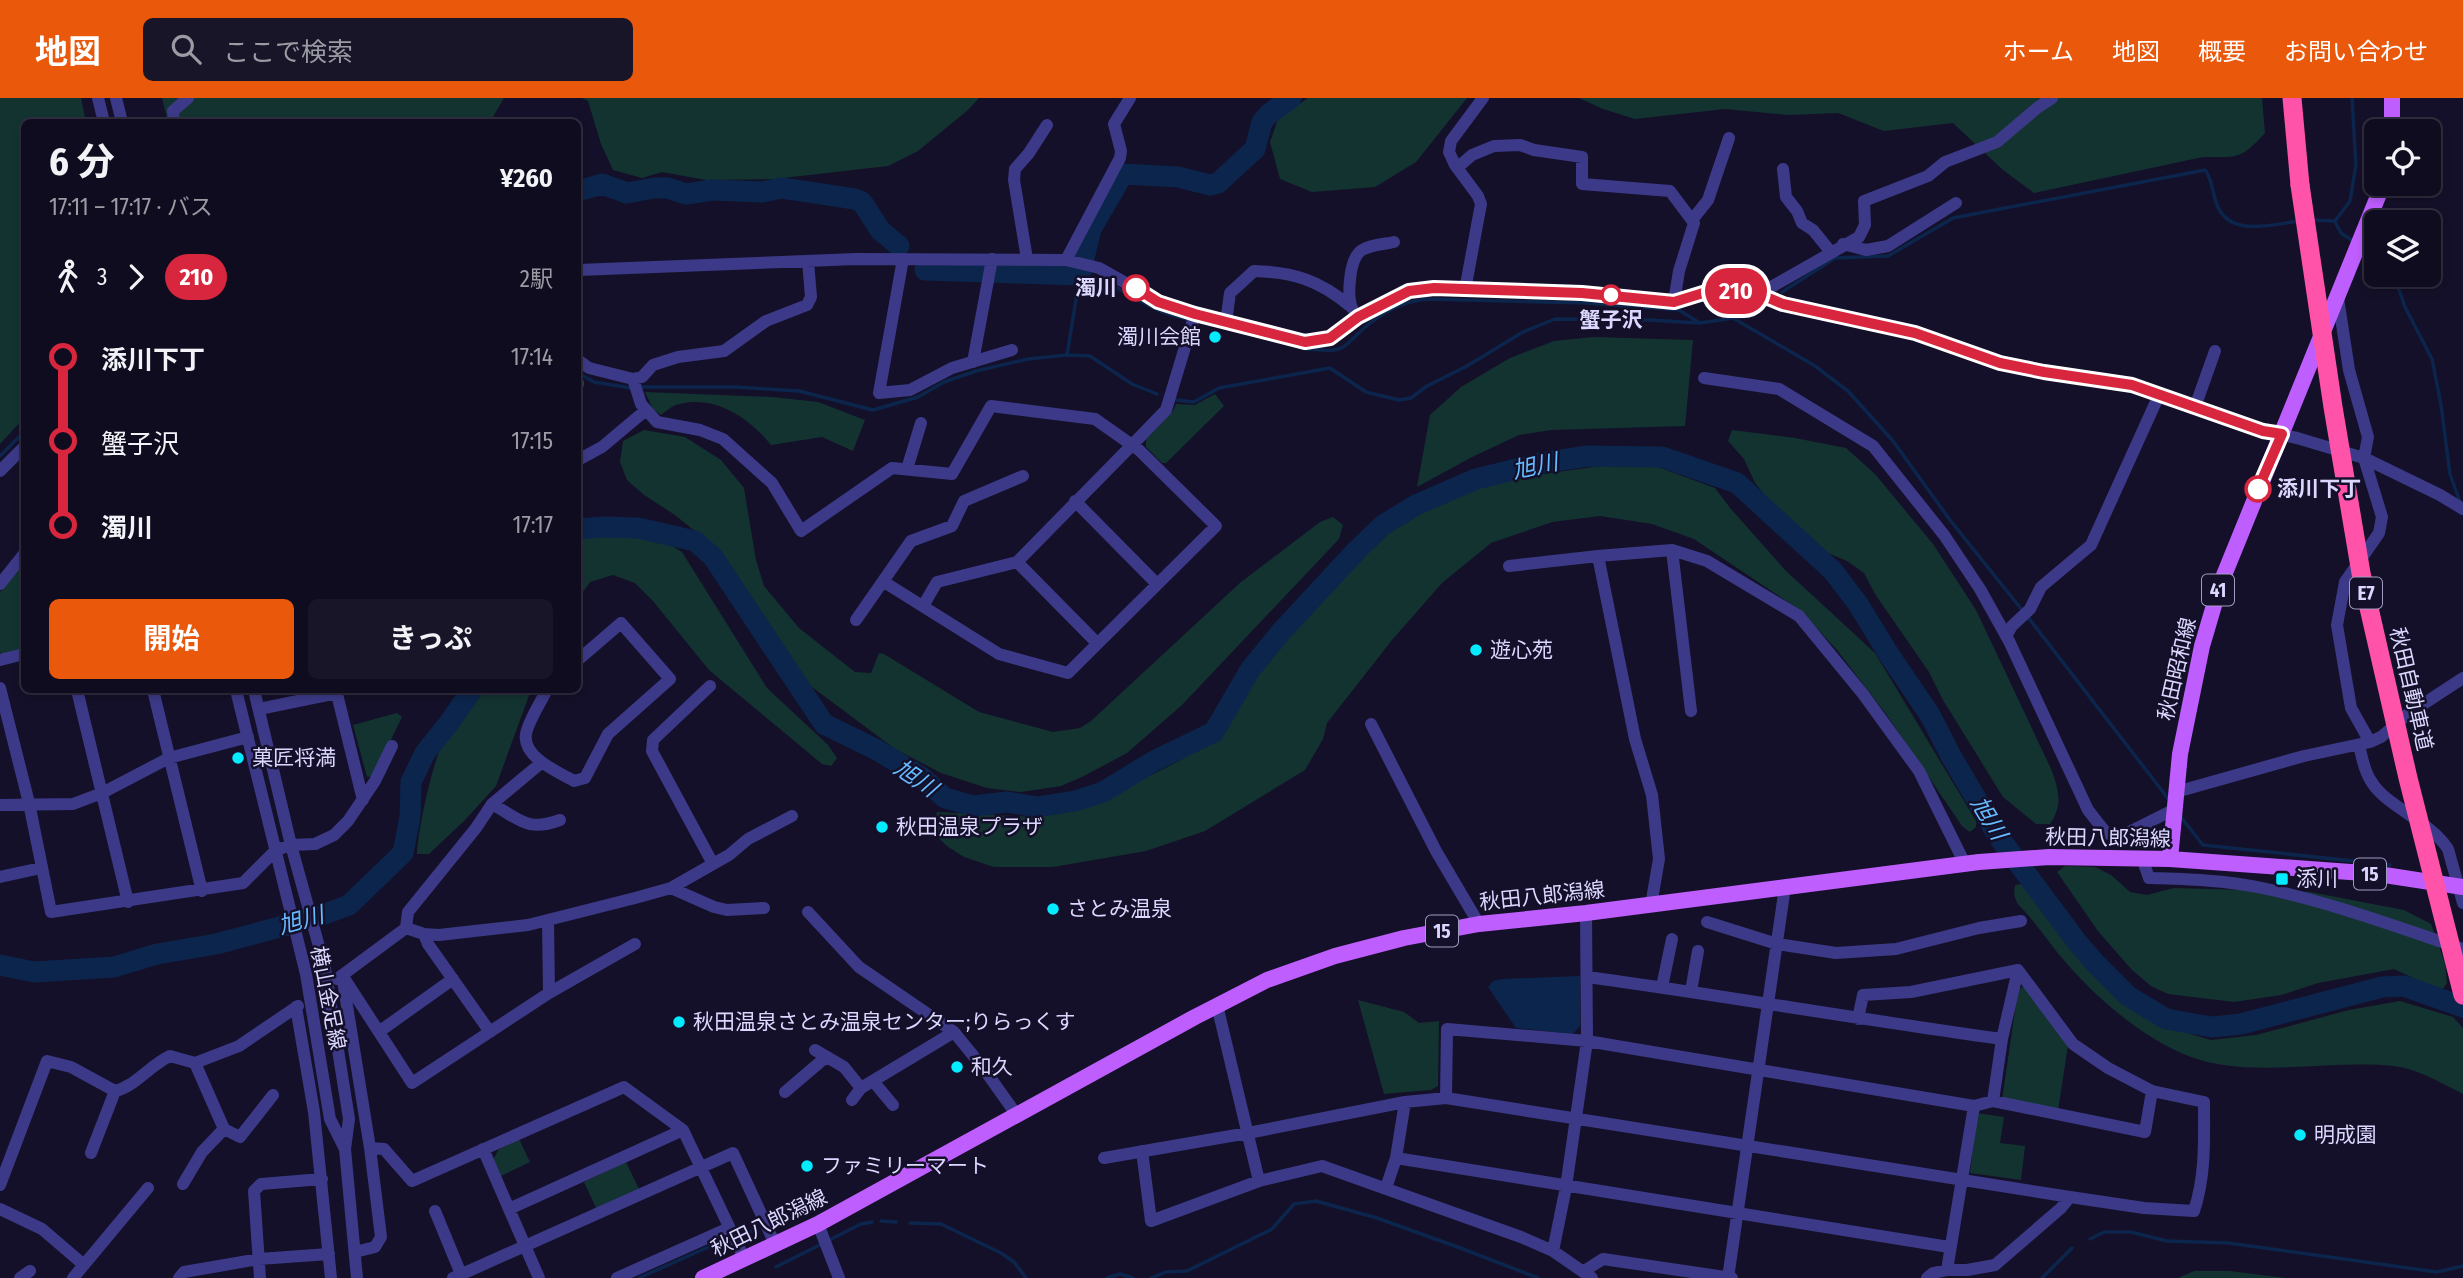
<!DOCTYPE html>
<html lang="ja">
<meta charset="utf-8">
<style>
:root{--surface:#0f0c1f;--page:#181528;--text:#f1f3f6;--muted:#9b9ba4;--line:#2f2c3d;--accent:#ea580c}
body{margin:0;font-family:"Fira Sans Condensed","Noto Sans JP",sans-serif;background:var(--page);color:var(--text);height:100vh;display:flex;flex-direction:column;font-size:26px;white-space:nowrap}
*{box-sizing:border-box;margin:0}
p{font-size:23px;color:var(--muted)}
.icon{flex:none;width:38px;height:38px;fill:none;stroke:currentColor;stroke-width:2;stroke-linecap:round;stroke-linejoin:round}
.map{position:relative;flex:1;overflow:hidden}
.details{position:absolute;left:21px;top:21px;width:560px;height:574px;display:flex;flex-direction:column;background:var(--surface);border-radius:10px;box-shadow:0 4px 10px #0003,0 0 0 2px var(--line)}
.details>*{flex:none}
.badge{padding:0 14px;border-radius:23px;font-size:24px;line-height:46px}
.fabs{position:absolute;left:2364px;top:21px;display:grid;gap:14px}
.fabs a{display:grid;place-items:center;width:77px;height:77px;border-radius:10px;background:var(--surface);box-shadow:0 4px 10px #0003,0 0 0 2px var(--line);font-size:35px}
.map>.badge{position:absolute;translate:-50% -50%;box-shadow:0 0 0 4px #fff}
.legs{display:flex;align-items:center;gap:10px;height:77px;padding:0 28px;font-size:23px}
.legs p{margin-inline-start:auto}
.overview{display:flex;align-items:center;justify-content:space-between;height:119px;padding:0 28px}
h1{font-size:38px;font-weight:700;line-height:52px}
.cta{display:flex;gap:14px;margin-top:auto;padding:14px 28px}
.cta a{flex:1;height:80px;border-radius:10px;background:var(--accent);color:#fff;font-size:28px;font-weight:700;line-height:80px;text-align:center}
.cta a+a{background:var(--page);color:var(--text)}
ul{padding:0 28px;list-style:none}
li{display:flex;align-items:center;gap:24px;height:84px;font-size:26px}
li i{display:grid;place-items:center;width:10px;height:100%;margin:0 9px;background:currentColor}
li i::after{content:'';width:18px;height:18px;margin:-9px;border:5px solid;border-radius:50%;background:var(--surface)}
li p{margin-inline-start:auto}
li:first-child i{background:linear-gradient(#0000 50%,currentColor 0)}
li:last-child i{background:linear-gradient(currentColor 50%,#0000 0)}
header{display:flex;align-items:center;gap:42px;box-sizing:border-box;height:98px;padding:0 35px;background:var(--accent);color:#fff}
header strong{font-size:33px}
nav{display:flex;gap:38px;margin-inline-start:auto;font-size:24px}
.search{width:490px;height:63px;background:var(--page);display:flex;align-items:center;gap:18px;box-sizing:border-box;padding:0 24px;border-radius:10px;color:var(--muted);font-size:26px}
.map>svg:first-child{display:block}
</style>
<header>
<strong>地図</strong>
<div class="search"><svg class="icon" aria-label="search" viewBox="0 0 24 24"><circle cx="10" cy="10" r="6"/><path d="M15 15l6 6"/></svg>ここで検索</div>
<nav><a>ホーム</a><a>地図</a><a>概要</a><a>お問い合わせ</a></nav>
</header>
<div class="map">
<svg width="2463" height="1180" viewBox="0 0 2463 1180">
<rect width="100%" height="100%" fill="#141029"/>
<path fill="#133331" d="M0 0H81L86 24H24V320L0 346Z
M162 0H504L490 24H168Z
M582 0H979L968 12 918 53 888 68 774 81 706 82 662 74 642 80 613 72 601 46 588 3Z
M1308 0H1467L1416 64 1375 89 1312 94 1280 81 1270 44 1278 21Z
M1579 0H2262L2265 35C2240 62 2239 59 2203 59L2034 95 2003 72 1953 25 1884 33 1838 15 1789 17 1725 11 1635 21 1603 11Z
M1593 239 1693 242 1685 328 1551 332 1519 337 1472 359 1417 389 1430 317 1461 289 1510 260 1554 243Z
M645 294 773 299 818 304 865 322 853 353 822 339 771 347C749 320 716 297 680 306 673 307 666 313 661 317L653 311Z
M1215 296 1224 308 1166 365H1162L1146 349V341L1173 313 1176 306 1195 307Z
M644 332 685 339 721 362 744 390 756 462 764 488 799 530 855 574 871 575 879 555 884 556 979 614 1053 634 1080 630 1091 623 1241 484 1320 424 1333 419 1343 427 1339 441 1182 607 1127 655 1082 679 1061 688 1021 694 987 690 941 675 895 651 808 586 786 557 718 452 675 417 644 397 627 382 620 364 623 343Z
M1732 332 1795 340 1846 350 1875 376 1933 446 1976 512 2052 673C2059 694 2063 707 2050 726H2036L2003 699 1943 602 1929 574 1875 496 1864 475 1847 463 1821 452 1777 412 1755 385 1744 361 1728 343Z
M1600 368 1658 369 1715 390 1731 411 1785 472 1875 555 1976 723V729L1970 734 1962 728 1886 616 1837 552 1801 513 1694 441 1652 426 1600 418 1552 424 1491 445 1442 485 1392 542 1327 625 1323 641 1305 672 1205 733 1146 753 1053 769H994L964 759 947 748 932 734 937 714 1035 719 1058 716 1108 699 1177 664 1214 641 1271 558 1368 450 1392 428 1474 389 1515 380Z
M593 437H629L661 441 682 454 767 590 828 647 837 660 831 668 822 666 709 572 653 503 635 485 613 477 590 484 578 501V439Z
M24 466V551L2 556 0 554V494Z
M479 592H531L496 688 465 722 429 756H417C418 731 433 661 445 640 455 622 473 611 479 592Z
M397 615 402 619 373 678 367 679 353 627Z
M2065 768 2095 769 2111 777 2130 794 2147 797 2174 790 2310 794 2404 812 2431 826 2445 865 2447 885 2441 893 2394 871 2318 885 2281 897 2234 904 2168 896 2151 888 2132 872 2098 833 2057 774Z
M2021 786 2083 862 2126 904 2163 928 2211 942 2256 937 2349 912 2400 903 2453 919 2463 930V996C2441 985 2418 971 2394 968 2330 961 2251 981 2191 959 2144 941 2101 904 2068 867 2050 847 2036 824 2017 805L2014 796 2015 787Z
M2022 889 2028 890 2068 947 2058 1013 2002 1002 2018 892Z
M1358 902 1404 914 1419 925 1439 923 1438 988 1431 992 1384 996Z
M1977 1015 2004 1019 2000 1045 2025 1048 2021 1082 1970 1075Z
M519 1041 530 1064 501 1078 493 1062 499 1051Z
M626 1064 639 1091 596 1110 584 1084Z
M2194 1173H2230L2286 1180H2178Z"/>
<path fill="#0c254c" d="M1580 878V928L1573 936 1516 930 1488 889 1493 883 1503 881Z"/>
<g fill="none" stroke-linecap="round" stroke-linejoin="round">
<path stroke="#0c254c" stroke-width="3.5" d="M2312 122 2335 123 2350 103 2356 67 2352 0
M2335 124 2341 135 2356 145
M2363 148 2376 155
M2394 177 2405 209 2432 261 2441 307 2450 376 2460 404
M1782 194 1835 160 1888 158 1953 120 2205 72C2213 82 2212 95 2217 107 2230 140 2273 126 2300 123
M1733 220 1815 268 1848 293 1893 343 1950 422 2022 512
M1305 251C1316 251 1333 255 1343 249 1350 245 1357 236 1363 231 1382 214 1401 204 1426 201L1587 205 1679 212 1698 224
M1067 257 1080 177C1109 180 1134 202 1160 213 1169 217 1178 219 1187 221
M578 275 594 284 631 290
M639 289H734L799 293 873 312 918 299 944 284 976 273 1028 261 1067 257 1090 258 1132 286 1157 296
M1177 302 1194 304 1219 290 1330 270 1366 294 1399 302 1411 300 1427 288 1467 268 1523 234 1555 221 1648 222 1700 225 1747 218 1762 208
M0 358 24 334
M2027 518 2170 703
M2180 718 2203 747 2390 767
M881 1123 896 1124
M910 1125 941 1126 1001 1155 1014 1164 1026 1180
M740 1138 756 1132
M2090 1141 2104 1134H2131L2167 1143 2228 1145 2437 1174 2463 1168
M776 1169 861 1126 872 1124
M639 1180 715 1146
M1107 1180 1120 1176 1133 1180
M1151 1180 1166 1174 1187 1173 1272 1131 1294 1106 1316 1103 1377 1120 1463 1151 1538 1180
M2042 1180 2072 1150"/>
<path stroke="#0c254c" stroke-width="21" d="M578 93 602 86 627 95 654 90H668L686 96 712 92 762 94 782 90 855 101 862 104 880 132 899 148
M925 172 1080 177 1091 131 1123 76 1178 79 1210 87 1218 85 1255 51 1262 24 1269 16 1291 0
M578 431 604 429 638 430 695 443 713 459 824 626 877 652 923 680 945 700 974 708 1007 704 1037 709 1075 703 1103 694 1154 663 1214 634 1250 572 1281 534 1357 452 1383 427 1416 407 1476 381 1541 365 1588 358 1662 359 1737 385 1833 473 1858 506 1888 555 1930 617 1951 658 1998 738 2077 844 2096 866 2128 898 2166 921 2212 929 2241 926 2382 889 2404 888 2463 909
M0 867 34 874 114 869 157 856 216 846 317 819 349 807 403 755 410 719 411 684 425 655 449 625 472 592"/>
<path stroke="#3c3a88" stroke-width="12" d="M98 0 104 24
M116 0 122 24
M174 24 173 13 188 0
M1457 70 1472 57 1494 48 1520 47 1534 52 1582 59V86L1670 93 1694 125 1679 173 1674 204
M1783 71 1786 99 1797 113 1802 125 1813 132 1830 153
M1692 122 1708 102 1729 40
M1843 146 1866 152 1888 148 1956 105
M903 161 879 295 910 292 952 270 1012 252
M1027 161 1014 82 1015 71 1029 55 1047 27
M1066 162 1120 60 1121 53 1114 26 1130 0
M578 172 856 161 1066 162 1099 170 1158 203 1237 227 1305 244 1330 240 1358 219 1409 193 1434 190 1582 195 1674 204 1716 191 1759 196 1783 206 1915 235 2000 265 2044 274 2132 287 2263 333 2297 340 2364 360 2440 397 2463 411
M1465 192 1481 106 1478 98 1455 67 1449 54 1451 43 1483 0
M1759 196 1859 139 1865 127 1864 103 1928 78 1945 64 1997 44 2037 10 2052 0
M2338 200 2349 272 2368 339 2364 360 2382 419 2379 435 2345 484 2337 527 2351 610 2370 644
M1352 210C1347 198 1349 160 1362 152 1370 147 1385 146 1394 144
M1226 224 1230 195 1254 173C1293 174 1319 182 1350 208
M578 262 589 270 633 281 642 279 653 267 678 259 724 253 766 223 807 207 811 199 808 163
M973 264 992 161
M1704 280 1779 291 1873 348 1944 437 1980 491 2009 543 2088 712 2106 735 2119 739 2173 712
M633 281 641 306 657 324 700 332 723 341 772 385 801 433 892 370 952 376 991 308 1095 321 1139 352 1216 428 1068 575 999 556 884 484
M578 286V285
M2195 309 2215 253
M578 362 602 349 646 312
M907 371 921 325
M0 373 24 349
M1075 403 1157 486
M1672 452 1691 613
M1598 458 1672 452 1707 463 1799 518 1863 596 1919 673 1965 766
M1017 464 1097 545
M1509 468 1598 458 1635 641 1652 697 1659 761 1651 807
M0 486 24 456
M923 508 937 484 1017 464 1133 346 1166 312 1195 216
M856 522 911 443 952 428 964 403 1023 378
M2006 538 2012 528 2030 511 2041 489 2091 447 2159 297
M0 562 24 556
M0 590 29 705 51 814 243 785 276 752 291 747 315 746 334 737 348 723 375 683 392 648
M77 592 128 804
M153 592 202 793
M236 592 306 876 330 1021 345 1051 349 1021 325 870 291 747 254 592
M336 592 363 702
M547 592C541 603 528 624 526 636 522 659 558 674 574 683L585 680 608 636 670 581 621 525 578 562
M259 611 337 595
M1371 626 1436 753 1479 826
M2359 647C2362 659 2364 673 2371 683 2386 709 2428 721 2448 751L2463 805
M2176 694 2304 658 2370 644 2381 639 2408 616 2463 580
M492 706C521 722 527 734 560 722
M0 707 73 706 102 695 169 660 248 639
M2142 760 2149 780C2186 781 2225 782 2262 790 2330 804 2397 829 2463 851
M713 766 729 757 748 741 792 718
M0 779 41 770
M671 790 714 809 727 812 764 810
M808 814 859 869 954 934 984 971 1016 1016
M548 822 549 895
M1707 824 1777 846 1836 855 1896 851 1979 830 2021 823
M406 830 424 836 439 837 528 827 635 800 671 790 713 766 652 653 653 642 710 588
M424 836 428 846 490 934
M342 877 412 985 549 895 635 846
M1588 879C1726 898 1863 922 2002 941
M337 881 406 830 408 814 476 730 492 706 541 665
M343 883 370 1050 381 1139 375 1149 355 1154
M1662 889 1672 841
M1691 893 1698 853
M1217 907 1259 1083
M296 909 314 1014 331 1180
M380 933 453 881
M815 952 844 969 861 990
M195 965 224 1031 240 1039 273 997
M873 983 893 1007
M785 994 826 959
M1446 1000 1447 931 1587 943 1974 1008 1993 1003 2145 1034 2152 993
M852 1002 861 990 954 934
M1993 1003 2002 941 2018 872
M370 1050 384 1051 412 1083 624 989 683 1032 744 1160
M345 1051 357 1180
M483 1051 539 1180
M1142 1053 1151 1123 1259 1083 1322 1068 1521 1139 1553 1153 1592 1180
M91 1055 115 993
M1104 1060 1248 1035 1405 1004 1446 1000 2070 1099 2144 1110 2194 1113C2206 1077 2204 1040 2204 1004L2152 993 2108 970 2073 946 2018 872 1911 894 1863 897 1858 921
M1396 1060 1949 1149
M183 1086 202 1054 224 1031
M0 1087 47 963 71 969 115 993C136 988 150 967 170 958L195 965 239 948 298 908
M1386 1090 1396 1060 1405 1004
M0 1111 42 1131 84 1167
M509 1111 683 1032
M435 1113 461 1176
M818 1126 839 1180
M1553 1153 1566 1089 1587 943 1586 815
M1947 1172 1974 1008
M1584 1173 1603 1161 1732 1180
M20 1180 30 1173
M73 1180 148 1090
M179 1180 184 1174 259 1161 329 1156
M260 1180 254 1093 261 1086 322 1081
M453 1180 733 1055 775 1146
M617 1180 729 1130
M1728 1180 1785 789
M1927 1180 1933 1175 1947 1172H1967L1995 1167 2061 1110 2070 1099"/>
<path stroke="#bf5eff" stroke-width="16" d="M2392 33V0
M2170 761 2180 656 2202 548 2220 487 2383 86
M703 1180 818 1126 1195 919 1267 882 1335 858 1404 840 1479 826 1586 815 1979 764 2049 759 2170 761 2378 776 2463 789"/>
<path stroke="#ff52a9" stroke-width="19" d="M2292 0 2300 87"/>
<path stroke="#ff52a9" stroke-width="19" d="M2300 87 2333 309 2361 475 2408 680 2463 897"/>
</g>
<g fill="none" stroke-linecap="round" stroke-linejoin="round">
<g stroke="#fff" stroke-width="16">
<path id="line-1" d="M1136 190 1158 204 1195 216 1305 244 1330 240 1358 219 1409 193 1434 190 1582 195 1674 204 1716 191 1759 196 1783 206 1915 235 2000 265 2044 274 2132 287 2263 333 2282 336 2258 391"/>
</g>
<use href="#line-1" stroke="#d7263d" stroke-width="10"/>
</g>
<g fill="#fff" stroke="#d7263d" stroke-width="3.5">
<circle cx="1136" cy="190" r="12"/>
<circle cx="1611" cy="197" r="9"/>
<circle cx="2258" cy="391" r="12"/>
</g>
<g fill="#03ebff" stroke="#141029" stroke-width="2.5">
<circle cx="1215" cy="239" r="7"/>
<circle cx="1476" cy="552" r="7"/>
<circle cx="238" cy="660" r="7"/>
<circle cx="882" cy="729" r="7"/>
<rect x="2275" y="774" width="14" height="14" rx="3.5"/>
<circle cx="1053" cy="811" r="7"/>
<circle cx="679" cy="924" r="7"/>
<circle cx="957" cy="969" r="7"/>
<circle cx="2300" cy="1037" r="7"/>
<circle cx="807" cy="1068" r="7"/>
</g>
<g text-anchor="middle" stroke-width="5" stroke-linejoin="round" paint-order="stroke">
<g fill="#141029" stroke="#9f9bbf" stroke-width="2">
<rect x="2202" y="476.5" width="32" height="31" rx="5"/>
<rect x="2350" y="479.5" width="32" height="31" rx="5"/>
<rect x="2354" y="760.5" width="32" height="31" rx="5"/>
<rect x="1426" y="817.5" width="32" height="31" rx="5"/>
</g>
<g font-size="19" font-weight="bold" fill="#dbd7ff">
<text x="2218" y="499">41</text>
<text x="2366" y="502">E7</text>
<text x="2370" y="783">15</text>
<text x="1442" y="840">15</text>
</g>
<g font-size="21" font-weight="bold" fill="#dbd7ff" stroke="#141029" text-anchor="end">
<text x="1117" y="197">濁川</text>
<text x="1611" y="229" text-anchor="middle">蟹子沢</text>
<text x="2277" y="398" text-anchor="start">添川下丁</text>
</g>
<g font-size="21" fill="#dbd7ff" stroke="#141029" text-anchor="start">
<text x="1201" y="246" text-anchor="end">濁川会館</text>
<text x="1490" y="559">遊心苑</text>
<text x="252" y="667">菓匠将満</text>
<text x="896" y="736">秋田温泉プラザ</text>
<text x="2296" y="788">添川</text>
<text x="1067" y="818">さとみ温泉</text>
<text x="693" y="931">秋田温泉さとみ温泉センター;りらっくす</text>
<text x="971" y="976">和久</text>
<text x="2314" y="1044">明成園</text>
<text x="821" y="1075">ファミリーマート</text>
</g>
<g font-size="21" fill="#dbd7ff" stroke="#141029">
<text transform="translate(2177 571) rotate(-77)" y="7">秋田昭和線</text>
<text transform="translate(2411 591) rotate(77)" y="7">秋田自動車道</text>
<text transform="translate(2108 740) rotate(1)" y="7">秋田八郎潟線</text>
<text transform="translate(1542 798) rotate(-6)" y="7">秋田八郎潟線</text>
<text transform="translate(328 900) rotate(79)" y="7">横山金足線</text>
<text transform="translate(769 1125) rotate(-26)" y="7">秋田八郎潟線</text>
</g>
<g font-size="23" font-style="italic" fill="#65bbff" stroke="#141029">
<text transform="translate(1535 368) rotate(-12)" y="8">旭川</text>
<text transform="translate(916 680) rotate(34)" y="8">旭川</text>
<text transform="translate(1989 720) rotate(59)" y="8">旭川</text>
<text transform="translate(301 822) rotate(-16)" y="8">旭川</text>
</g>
</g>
</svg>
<div class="fabs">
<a><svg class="icon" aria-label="locate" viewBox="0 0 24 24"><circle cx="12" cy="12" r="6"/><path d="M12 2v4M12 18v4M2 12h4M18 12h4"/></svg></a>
<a><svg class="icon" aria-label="layers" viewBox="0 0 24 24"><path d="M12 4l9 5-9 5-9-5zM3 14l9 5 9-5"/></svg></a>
</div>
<b class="badge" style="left:1736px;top:193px;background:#d7263d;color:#fff">210</b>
<section class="details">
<div class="overview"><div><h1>6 分</h1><p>17:11 – 17:17 · バス</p></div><b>¥260</b></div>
<div class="legs"><svg class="icon" aria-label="walk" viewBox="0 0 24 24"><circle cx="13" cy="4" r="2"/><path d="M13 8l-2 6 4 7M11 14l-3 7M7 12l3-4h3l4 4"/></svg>3<svg class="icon" aria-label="forward" viewBox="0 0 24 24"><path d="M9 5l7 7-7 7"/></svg><b class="badge" style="background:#d7263d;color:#fff">210</b><p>2駅</p></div>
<ul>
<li><i style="color:#d7263d"></i><b>添川下丁</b><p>17:14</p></li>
<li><i style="color:#d7263d"></i><span>蟹子沢</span><p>17:15</p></li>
<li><i style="color:#d7263d"></i><b>濁川</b><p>17:17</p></li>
</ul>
<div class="cta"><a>開始</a><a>きっぷ</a></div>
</section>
</div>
